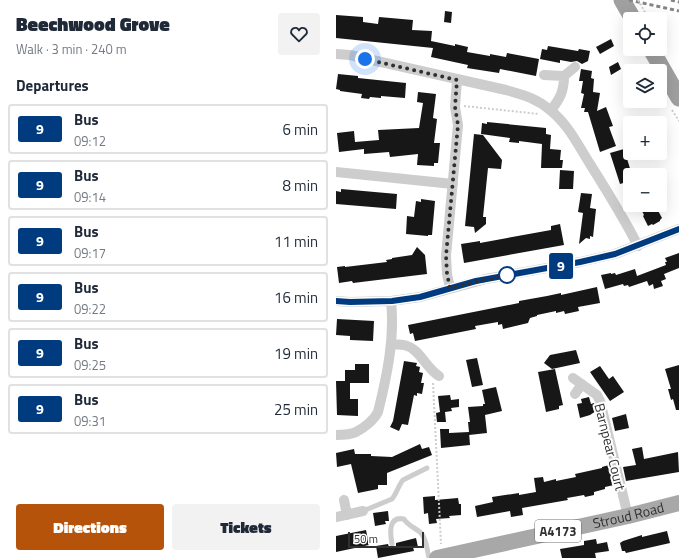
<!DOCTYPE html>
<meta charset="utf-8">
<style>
:root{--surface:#fff;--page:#f2f2f3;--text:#1f2937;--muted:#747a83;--line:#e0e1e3;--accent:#b45309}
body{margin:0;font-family:"Titillium Web",sans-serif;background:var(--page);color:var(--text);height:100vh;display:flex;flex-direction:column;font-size:15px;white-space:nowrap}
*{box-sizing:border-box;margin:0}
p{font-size:13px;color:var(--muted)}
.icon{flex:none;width:22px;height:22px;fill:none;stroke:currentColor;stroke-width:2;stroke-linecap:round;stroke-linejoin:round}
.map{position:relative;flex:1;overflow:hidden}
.drawer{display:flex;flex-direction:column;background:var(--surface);width:336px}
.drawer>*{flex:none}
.badge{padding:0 8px;border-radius:3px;font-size:14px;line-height:26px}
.tools{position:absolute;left:287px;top:12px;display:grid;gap:8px}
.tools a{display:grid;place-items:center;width:44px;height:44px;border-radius:4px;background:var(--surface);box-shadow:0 4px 16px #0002;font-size:20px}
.scale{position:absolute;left:12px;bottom:10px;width:76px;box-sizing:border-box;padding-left:4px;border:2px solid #303030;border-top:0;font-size:11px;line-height:14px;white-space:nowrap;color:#303030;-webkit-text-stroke:3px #fff;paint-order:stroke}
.you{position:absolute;width:20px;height:20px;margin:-10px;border:3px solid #fff;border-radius:50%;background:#1a73e8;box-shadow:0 0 0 6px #1a73e833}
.map>.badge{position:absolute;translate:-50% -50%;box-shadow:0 0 0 2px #fff}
h2{padding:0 16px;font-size:15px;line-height:36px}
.round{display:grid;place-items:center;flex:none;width:42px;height:42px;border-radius:4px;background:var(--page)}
.summary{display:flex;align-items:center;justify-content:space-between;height:68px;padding:0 16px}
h1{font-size:19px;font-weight:800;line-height:30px}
.cta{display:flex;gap:8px;margin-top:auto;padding:8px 16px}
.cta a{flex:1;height:46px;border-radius:4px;background:var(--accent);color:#fff;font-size:16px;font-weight:800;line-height:46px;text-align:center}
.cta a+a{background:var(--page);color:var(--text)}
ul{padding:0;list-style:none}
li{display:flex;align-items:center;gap:12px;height:50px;margin:0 8px 6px;padding:0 8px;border:2px solid var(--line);border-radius:4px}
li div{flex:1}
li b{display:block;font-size:15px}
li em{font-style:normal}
li .badge{min-width:44px;font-weight:700;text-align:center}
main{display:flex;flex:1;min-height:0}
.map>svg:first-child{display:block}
</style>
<main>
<section class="drawer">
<div class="summary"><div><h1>Beechwood Grove</h1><p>Walk · 3 min · 240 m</p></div><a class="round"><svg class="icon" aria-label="heart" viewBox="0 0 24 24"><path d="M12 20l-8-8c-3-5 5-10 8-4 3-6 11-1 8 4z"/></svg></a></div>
<h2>Departures</h2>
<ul>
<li><span class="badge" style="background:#003b80;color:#fff">9</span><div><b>Bus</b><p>09:12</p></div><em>6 min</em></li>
<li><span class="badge" style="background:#003b80;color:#fff">9</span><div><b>Bus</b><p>09:14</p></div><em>8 min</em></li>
<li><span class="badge" style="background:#003b80;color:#fff">9</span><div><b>Bus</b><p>09:17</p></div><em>11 min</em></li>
<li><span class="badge" style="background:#003b80;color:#fff">9</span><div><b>Bus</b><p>09:22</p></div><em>16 min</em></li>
<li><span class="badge" style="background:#003b80;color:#fff">9</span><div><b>Bus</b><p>09:25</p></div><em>19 min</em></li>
<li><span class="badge" style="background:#003b80;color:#fff">9</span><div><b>Bus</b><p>09:31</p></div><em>25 min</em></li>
</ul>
<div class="cta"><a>Directions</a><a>Tickets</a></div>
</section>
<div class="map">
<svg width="343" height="558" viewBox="0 0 343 558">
<rect width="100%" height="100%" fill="#fff"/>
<path fill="#171717" d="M109 11 116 12 115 23 108 22Z
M0 15 27 17V22L42 24 43 17 77 20 76 30 96 31 95 41 119 46V44L132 47 131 52 154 56V54L170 57 171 53 203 59 200 76 164 69 163 73 131 68 132 65 95 57 97 48 0 38Z
M275 39 278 46 264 54 260 47Z
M212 46 242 51 243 49 254 51 252 61 246 64 241 61 235 62 224 60V63L204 59 206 49 211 50Z
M282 62 285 69 275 75 273 67Z
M245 69 256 71 255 78 258 79 257 92 264 93 261 111 270 107 277 126 273 127 280 146 264 152 252 112H248L249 108H245L248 94 245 93 247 81H243Z
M2 74 22 76V78L70 83 69 98 45 96V98L34 97 33 99 25 98 26 94 4 91V90L0 89Z
M82 92 100 94 97 118 101 119 98 143H104L102 163H98V166L81 165 82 154 54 157 53 152 28 154V149L3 152 1 133 18 131 19 142 43 140 42 130 83 128 87 103 81 102Z
M151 122 210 128V134L215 135 214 149 225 150 224 160H227L226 168H205L206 144 183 141V143L173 142 174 138 145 134 146 123 151 124Z
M138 134 147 135 166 160 165 169 152 168 147 217H150V224L139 233 138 227 129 226Z
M288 149 296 175H294V181L284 184 274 153Z
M224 170 238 171 237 189H223Z
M5 189 61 194 60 209 0 204V191L5 192Z
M245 193 256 194 254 208 260 209 257 237 254 236V239L250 238 243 244 247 213 242 212Z
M85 199 99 201 96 235H92V236L70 234 71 216 78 217 80 201 85 202Z
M317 205H319L326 218 324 220V221L317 225 316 224 312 226 307 216 308 215 306 211Z
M224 224 228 245 128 263 125 244 144 241V243L215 230V226Z
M81 247 89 255 91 274 17 283 16 281 3 283 1 267 9 266V267L51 262 50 260 56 259V258L76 255Z
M343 253V268L328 274 330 279 325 281 327 286 318 289 317 284 313 286 311 281 293 287 292 285 288 286 287 284 269 289 265 275 275 273V274L279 273 280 275 299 269 301 276 330 265 329 262H331L329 258Z
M261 287 264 303 242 307 243 311 229 314 228 311 220 313V311L201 315V316L194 318 192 323 167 329 166 324 162 325V322L139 326 140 329 79 341 77 333 74 334 72 325 183 303V301L211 296 225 293V295Z
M1 319 38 321 37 341 14 340V336L0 335Z
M240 350 244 363 216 369 208 363 214 355Z
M141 358 147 385 136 387 130 360Z
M68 361 81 363 80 366 84 367 83 372 87 373 85 383H88L86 394 81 393V396L78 395 72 425 66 424 63 431 54 427 57 421Z
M19 364H33V383H14V399H22V416L1 415 0 381H9V370H19Z
M343 365V410H340L337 399 335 400 332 389H335L329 369Z
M264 366 273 379 277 376 288 392 274 401 254 372Z
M219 369 227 405 223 406V409L210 412 202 372Z
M160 387 166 411 149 415 151 433 133 435V432L134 445 105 448 104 429H113V433L133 432 132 422H134L132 407 147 406V404H149L146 390Z
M114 395 115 400 123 399V407L115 408 116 411 109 412 110 422H101L100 413 104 412 102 396Z
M253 397 255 404 258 403 260 411 254 415 244 418 241 404 246 403 245 399Z
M290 414 293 428 279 431 276 418Z
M84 444 86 449 93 447 96 455 51 473V485H42V489L22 493 15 464 1 467 0 453 18 449 19 454H35V456L56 457Z
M306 447 308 459 342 452 343 472 290 481 287 467 300 465 296 449Z
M273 465 278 485 269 487V489L258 492V495L249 497 248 495 231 498 232 500 186 508 187 515 175 517 174 511 141 517 139 506 157 502 156 497 183 493V495L200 492 198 478 207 477 208 482 220 479V481L240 477 239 474 266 468V467Z
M99 496V500L122 498 123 504H125V515L113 516 114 518 100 519 101 523 93 524 92 513 88 514 87 497Z
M52 511 53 521H49L50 524 39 526 37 513Z
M30 530 33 545 0 552V536Z
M331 531 334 543 290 553 289 551H286L284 543 287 541 306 535V537Z
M80 538 82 547H77L78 551 42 558 40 546 52 544 53 547 57 548 60 546V543Z
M260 539 261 544 271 542 273 551 259 553 260 558H226L224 549 248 545V541Z"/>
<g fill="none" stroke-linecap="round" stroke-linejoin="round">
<path stroke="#cdcdcd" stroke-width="2" stroke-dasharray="2 2" stroke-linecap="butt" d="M128 106 203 114
M336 110 343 121
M97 383 105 544"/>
<path stroke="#cdcdcd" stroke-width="5" d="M27 511 56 499C61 493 62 486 67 480L91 468
M56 544C54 533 52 516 68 519 72 526 80 528 85 533 91 540 91 550 93 558"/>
<path stroke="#cdcdcd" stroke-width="10" d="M0 54 14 55 170 90C187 95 200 98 214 110 232 124 242 145 254 164 271 191 288 218 302 246
M208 75 228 76 239 67
M215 110C224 99 228 91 228 76
M0 172 117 184
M114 288 111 274 110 256 122 125 119 107 121 80
M0 301 14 302 55 301 84 297 150 279 244 262 279 254 343 229
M56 344C60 345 67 344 71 346 83 349 91 369 103 376
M237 378 261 395 264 401 292 516
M239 394 246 384
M0 435C6 435 14 435 20 432 28 428 38 420 42 412 51 376 59 338 55 301
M8 500 11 515
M0 517 27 511"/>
<path stroke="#a8a8a8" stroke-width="16" id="s1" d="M101 558 292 516 343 503"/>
<path stroke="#a0a0a0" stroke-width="17" d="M286 0 297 19
M315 49 343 98"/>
<path stroke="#858585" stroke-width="3" stroke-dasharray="4 3" stroke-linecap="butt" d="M293 0 343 11
M335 0 343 2"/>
<path stroke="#cdcdcd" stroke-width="2" stroke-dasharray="2 2" stroke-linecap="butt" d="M302 0 313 19"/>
</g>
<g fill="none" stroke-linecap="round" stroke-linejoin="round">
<g stroke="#fff" stroke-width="9">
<path id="line" d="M0 301 14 302 56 301 84 297 140 281 244 262 279 254 343 229"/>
</g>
<use href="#line" stroke="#003b80" stroke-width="6"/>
<path stroke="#303030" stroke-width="4" stroke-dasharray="0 7.2" d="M29 59 121 80 119 107 122 125 110 256 111 274 114 288 171 275"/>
</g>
<circle fill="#fff" stroke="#003b80" stroke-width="2" cx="171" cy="275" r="8"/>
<g text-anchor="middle" stroke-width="4" stroke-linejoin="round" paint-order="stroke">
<rect fill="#fff" stroke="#6e6e6e" stroke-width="1" x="199" y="520" width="46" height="22" rx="3"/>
<g font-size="13" font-weight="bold" fill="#303030">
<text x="222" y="536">A4173</text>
</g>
<g font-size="14" fill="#303030" stroke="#fff">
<text transform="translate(274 447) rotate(76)" y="5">Barnpear Court</text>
<text dy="5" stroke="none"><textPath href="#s1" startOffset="196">Stroud Road</textPath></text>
</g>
</g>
</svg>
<div class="tools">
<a><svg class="icon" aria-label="locate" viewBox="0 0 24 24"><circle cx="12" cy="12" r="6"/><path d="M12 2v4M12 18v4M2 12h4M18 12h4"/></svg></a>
<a><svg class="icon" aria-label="layers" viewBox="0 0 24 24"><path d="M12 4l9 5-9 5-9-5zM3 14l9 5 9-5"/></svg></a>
<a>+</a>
<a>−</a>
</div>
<div class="scale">50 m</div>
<div class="you" style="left:29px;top:59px"></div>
<b class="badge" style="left:225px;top:266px;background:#003b80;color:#fff">9</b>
</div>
</main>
